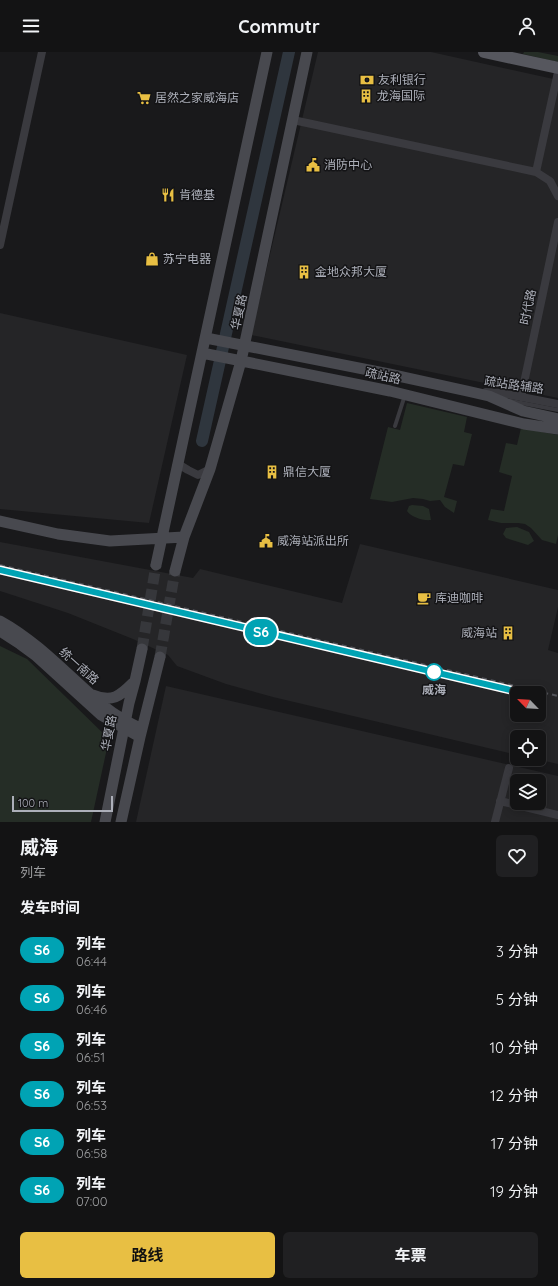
<!DOCTYPE html>
<html lang="zh">
<meta charset="utf-8">
<style>
:root{--surface:#131314;--page:#202022;--text:#f1f3f6;--muted:#9d9ea0;--line:#323234;--accent:#e8bf43}
body{margin:0;font-family:Quicksand,"Noto Sans SC",sans-serif;background:var(--page);color:var(--text);height:100vh;display:flex;flex-direction:column;font-size:15px;white-space:nowrap}
*{box-sizing:border-box;margin:0}
p{font-size:13px;color:var(--muted)}
.icon{flex:none;width:22px;height:22px;fill:none;stroke:currentColor;stroke-width:2;stroke-linecap:round;stroke-linejoin:round}
.map{position:relative;height:770px;overflow:hidden}
.side{display:flex;flex-direction:column;background:var(--surface);flex:1}
.side>*{flex:none}
.badge{padding:0 8px;border-radius:13px;font-size:14px;line-height:26px}
.needle{width:26px;rotate:295deg}
.buttons{position:absolute;left:510px;top:634px;display:grid;gap:8px}
.buttons a{display:grid;place-items:center;width:36px;height:36px;border-radius:6px;background:var(--surface);box-shadow:0 2px 10px #0003,0 0 0 1px var(--line);font-size:20px}
.scale{position:absolute;left:12px;bottom:10px;width:101px;box-sizing:border-box;padding-left:4px;border:2px solid #acafb9;border-top:0;font-size:11px;line-height:14px;white-space:nowrap;color:#acafb9;-webkit-text-stroke:3px #141416;paint-order:stroke}
.map>.badge{position:absolute;translate:-50% -50%;box-shadow:0 0 0 2px #fff}
h2{padding:0 20px;font-size:15px;line-height:36px}
.round{display:grid;place-items:center;flex:none;width:42px;height:42px;border-radius:6px;background:var(--page)}
.summary{display:flex;align-items:center;justify-content:space-between;height:68px;padding:0 20px}
h1{font-size:19px;font-weight:700;line-height:30px}
.action{display:flex;gap:8px;margin-top:auto;padding:8px 20px}
.action a{flex:1;height:46px;border-radius:6px;background:var(--accent);color:#111;font-size:16px;font-weight:700;line-height:46px;text-align:center}
.action a+a{background:var(--page);color:var(--text)}
ul{padding:0;list-style:none}
li{display:flex;align-items:center;gap:12px;height:48px;padding:0 20px}
li div{flex:1}
li b{display:block;font-size:15px}
li em{font-style:normal}
li .badge{min-width:44px;font-weight:700;text-align:center}
header{display:flex;justify-content:space-between;align-items:center;height:52px;padding:0 20px;background:var(--surface);font-size:18px;font-weight:700}
.map>svg:first-child{display:block}
</style>
<header><svg class="icon" aria-label="menu" viewBox="0 0 24 24"><path d="M4 6h16M4 12h16M4 18h16"/></svg>Commutr<svg class="icon" aria-label="person" viewBox="0 0 24 24"><circle cx="12" cy="8" r="4"/><path d="M4 21q1-7 8-7t8 7"/></svg></header>
<div class="map">
<svg width="558" height="770" viewBox="0 0 558 770">
<rect width="100%" height="100%" fill="#19191b"/>
<path fill="#252527" fill-rule="evenodd" d="M318 0H431L558 28V346L251 283Z
M0 261 187 303 149 471 0 457Z
M0 490 193 526 200 517 342 551 360 492 558 538V555L548 598 558 601V712L536 707H539V685H517V703L273 645 226 632 177 614 168 603 133 587 68 561 0 539ZM517 641H539V663H517Z
M166 634 558 724V770H136ZM517 729H539V751H517Z"/>
<path fill="#252d26" d="M524 0H538L558 4V10L523 2Z
M407 351 467 365 464 380 472 382 464 414 453 412 444 445 457 449 454 461 445 455 440 448 430 449 423 447 413 446 392 450 370 447 388 375 400 378Z
M521 376 558 383V483L556 492 542 488 531 476 525 472 518 471H501L488 468 491 457 504 459 512 424 499 420 506 391 517 393Z
M412 453 423 454 429 457 431 468C423 469 411 465 407 459L409 454Z
M517 475 529 480 534 489 528 493 506 486 503 482 506 476Z
M0 594 27 607 109 687 91 770H0Z"/>
<g fill="none" stroke-linecap="round" stroke-linejoin="round">
<path stroke="#2f363e" stroke-width="12" d="M202 389 289 0"/>
<path stroke="#36373b" stroke-width="11" stroke-dasharray="11 5.5" stroke-linecap="butt" d="M142 597 156 513
M160 605 175 519"/>
<path stroke="#3a3a3f" stroke-width="4" d="M511 349 558 358
M395 374 405 343"/>
<path stroke="#3a3a3f" stroke-width="8" d="M293 68 536 120 550 129 558 144
M536 120 558 20
M0 193 42 0
M486 340 501 341 558 352
M521 345 558 170
M178 412 188 418 198 423 210 417
M500 749 558 763
M495 770 509 716"/>
<path stroke="#48494f" stroke-width="11" d="M206 286 389 322 467 339 489 344 523 359 558 367
M202 301 390 339 524 372 558 377
M0 469 58 482 110 489 184 485
M156 513 267 0
M175 519 184 485 210 417 241 309 307 0
M0 569C40 591 70 626 105 655 116 664 129 671 142 677
M0 579 20 592 35 603 101 663 140 685
M93 643C112 651 120 644 133 631
M105 770 129 651 135 629 142 597
M121 770 140 685 160 605"/>
<path stroke="#56575e" stroke-width="12" d="M484 0 558 16"/>
<path stroke="#53545a" stroke-width="2" stroke-dasharray="5 4" stroke-linecap="butt" d="M0 513 558 644"/>
</g>
<g fill="none" stroke-linecap="round" stroke-linejoin="round">
<g stroke="#fff" stroke-width="9">
<path id="line" d="M0 518 523 641"/>
</g>
<use href="#line" stroke="#00a3b4" stroke-width="6"/>
</g>
<defs>
<g id="bank-bare" transform="scale(1.08)"><path d="M-6-4H6V4H-6ZM0-2.3a2.3 2.3 0 1 0 0 4.6a2.3 2.3 0 1 0 0-4.6Z" fill="#e8bf43" stroke="#141416" stroke-width="2.5" paint-order="stroke"/></g>
<g id="building-bare" transform="scale(1.08)"><path d="M-4-6H4V6H1V3H-1V6H-4ZM-2.5-4.3h1.7v1.8h-1.7ZM.8-4.3h1.7v1.8H.8ZM-2.5-1h1.7V.8h-1.7ZM.8-1h1.7V.8H.8Z" fill="#e8bf43" stroke="#141416" stroke-width="2.5" paint-order="stroke"/></g>
<g id="supermarket-bare" transform="scale(1.08)"><path d="M-6-5.5h2.5l.6 2H6L4.5 2H-2.5L-4.4-4H-6ZM-1.5 3.2a1.3 1.3 0 1 0 .1 0ZM3 3.2a1.3 1.3 0 1 0 .1 0Z" fill="#e8bf43" stroke="#141416" stroke-width="2.5" paint-order="stroke"/></g>
<g id="civic-bare" transform="scale(1.08)"><path d="M-.6-6.5H3V-4.5H.6V-3L4-1V1h2V6H-6V1h2V-1L-.6-3ZM-1.2 2.5V6h2.4V2.5Z" fill="#e8bf43" stroke="#141416" stroke-width="2.5" paint-order="stroke"/></g>
<g id="restaurant-bare" transform="scale(1.08)"><path d="M-5-6h1v4h1v-4h1v4h1v-4h1v5L-1.5 .5V6h-2V.5L-5-1ZM5-6V6H3V1.5H1.5Q1.5-4 5-6Z" fill="#e8bf43" stroke="#141416" stroke-width="2.5" paint-order="stroke"/></g>
<g id="shop-bare" transform="scale(1.08)"><path d="M-5-2.5h2.3a2.7 3.5 0 0 1 5.4 0H5L5.5 6h-11ZM-1.5-2.5h3a1.5 2.3 0 0 0-3 0Z" fill="#e8bf43" stroke="#141416" stroke-width="2.5" paint-order="stroke"/></g>
<g id="cafe-bare" transform="scale(1.08)"><path d="M-5.5-4.5H6V0H3Q3 3.5 0 3.5H-2.5Q-5.5 3.5-5.5 0ZM3-3.2v2h1.7v-2ZM-6 4.5H4V6H-6Z" fill="#e8bf43" stroke="#141416" stroke-width="2.5" paint-order="stroke"/></g>
</defs>
<g fill-rule="evenodd">
<use href="#bank-bare" x="367" y="28"/>
<use href="#building-bare" x="366" y="44"/>
<use href="#supermarket-bare" x="144" y="46"/>
<use href="#civic-bare" x="313" y="113"/>
<use href="#restaurant-bare" x="168" y="143"/>
<use href="#shop-bare" x="152" y="207"/>
<use href="#building-bare" x="304" y="220"/>
<use href="#building-bare" x="272" y="420"/>
<use href="#civic-bare" x="266" y="489"/>
<use href="#cafe-bare" x="424" y="546"/>
<use href="#building-bare" x="508" y="581"/>
</g>
<circle fill="#fff" stroke="#00a3b4" stroke-width="2" cx="434" cy="620" r="8"/>
<g text-anchor="middle" stroke-width="3" stroke-linejoin="round" paint-order="stroke">
<g font-size="12" fill="#acafb9" stroke="#141416" text-anchor="start">
<text x="378" y="32">友利银行</text>
<text x="377" y="48">龙海国际</text>
<text x="155" y="50">居然之家威海店</text>
<text x="324" y="117">消防中心</text>
<text x="179" y="147">肯德基</text>
<text x="163" y="211">苏宁电器</text>
<text x="315" y="224">金地众邦大厦</text>
<text x="283" y="424">鼎信大厦</text>
<text x="277" y="493">威海站派出所</text>
<text x="435" y="550">库迪咖啡</text>
<text x="497" y="585" text-anchor="end">威海站</text>
</g>
<g font-size="12" fill="#acafb9" stroke="#141416">
<text transform="translate(528 255) rotate(-78)" y="4">时代路</text>
<text transform="translate(239 260) rotate(-78)" y="4">华夏路</text>
<text transform="translate(383 324) rotate(12)" y="4">疏站路</text>
<text transform="translate(514 333) rotate(8)" y="4">疏站路辅路</text>
<text transform="translate(79 614) rotate(42)" y="4">统一南路</text>
<text transform="translate(109 681) rotate(-79)" y="4">华夏路</text>
</g>
<g font-size="12" font-weight="bold" fill="#acafb9" stroke="#141416">
<text x="434" y="642">威海</text>
</g>
</g>
</svg>
<div class="buttons">
<a><svg class="needle" viewBox="-14 -14 28 28"><path d="M0-13l5 13h-10z" fill="#e53935"/><path d="M0 13l5-13h-10z" fill="#9d9ea0"/></svg></a>
<a><svg class="icon" aria-label="locate" viewBox="0 0 24 24"><circle cx="12" cy="12" r="6"/><path d="M12 2v4M12 18v4M2 12h4M18 12h4"/></svg></a>
<a><svg class="icon" aria-label="layers" viewBox="0 0 24 24"><path d="M12 4l9 5-9 5-9-5zM3 14l9 5 9-5"/></svg></a>
</div>
<div class="scale">100 m</div>
<b class="badge" style="left:261px;top:580px;background:#00a3b4;color:#fff">S6</b>
</div>
<section class="side">
<div class="summary"><div><h1>威海</h1><p>列车</p></div><a class="round"><svg class="icon" aria-label="heart" viewBox="0 0 24 24"><path d="M12 20l-8-8c-3-5 5-10 8-4 3-6 11-1 8 4z"/></svg></a></div>
<h2>发车时间</h2>
<ul>
<li><span class="badge" style="background:#00a3b4;color:#fff">S6</span><div><b>列车</b><p>06:44</p></div><em>3 分钟</em></li>
<li><span class="badge" style="background:#00a3b4;color:#fff">S6</span><div><b>列车</b><p>06:46</p></div><em>5 分钟</em></li>
<li><span class="badge" style="background:#00a3b4;color:#fff">S6</span><div><b>列车</b><p>06:51</p></div><em>10 分钟</em></li>
<li><span class="badge" style="background:#00a3b4;color:#fff">S6</span><div><b>列车</b><p>06:53</p></div><em>12 分钟</em></li>
<li><span class="badge" style="background:#00a3b4;color:#fff">S6</span><div><b>列车</b><p>06:58</p></div><em>17 分钟</em></li>
<li><span class="badge" style="background:#00a3b4;color:#fff">S6</span><div><b>列车</b><p>07:00</p></div><em>19 分钟</em></li>
</ul>
<div class="action"><a>路线</a><a>车票</a></div>
</section>
